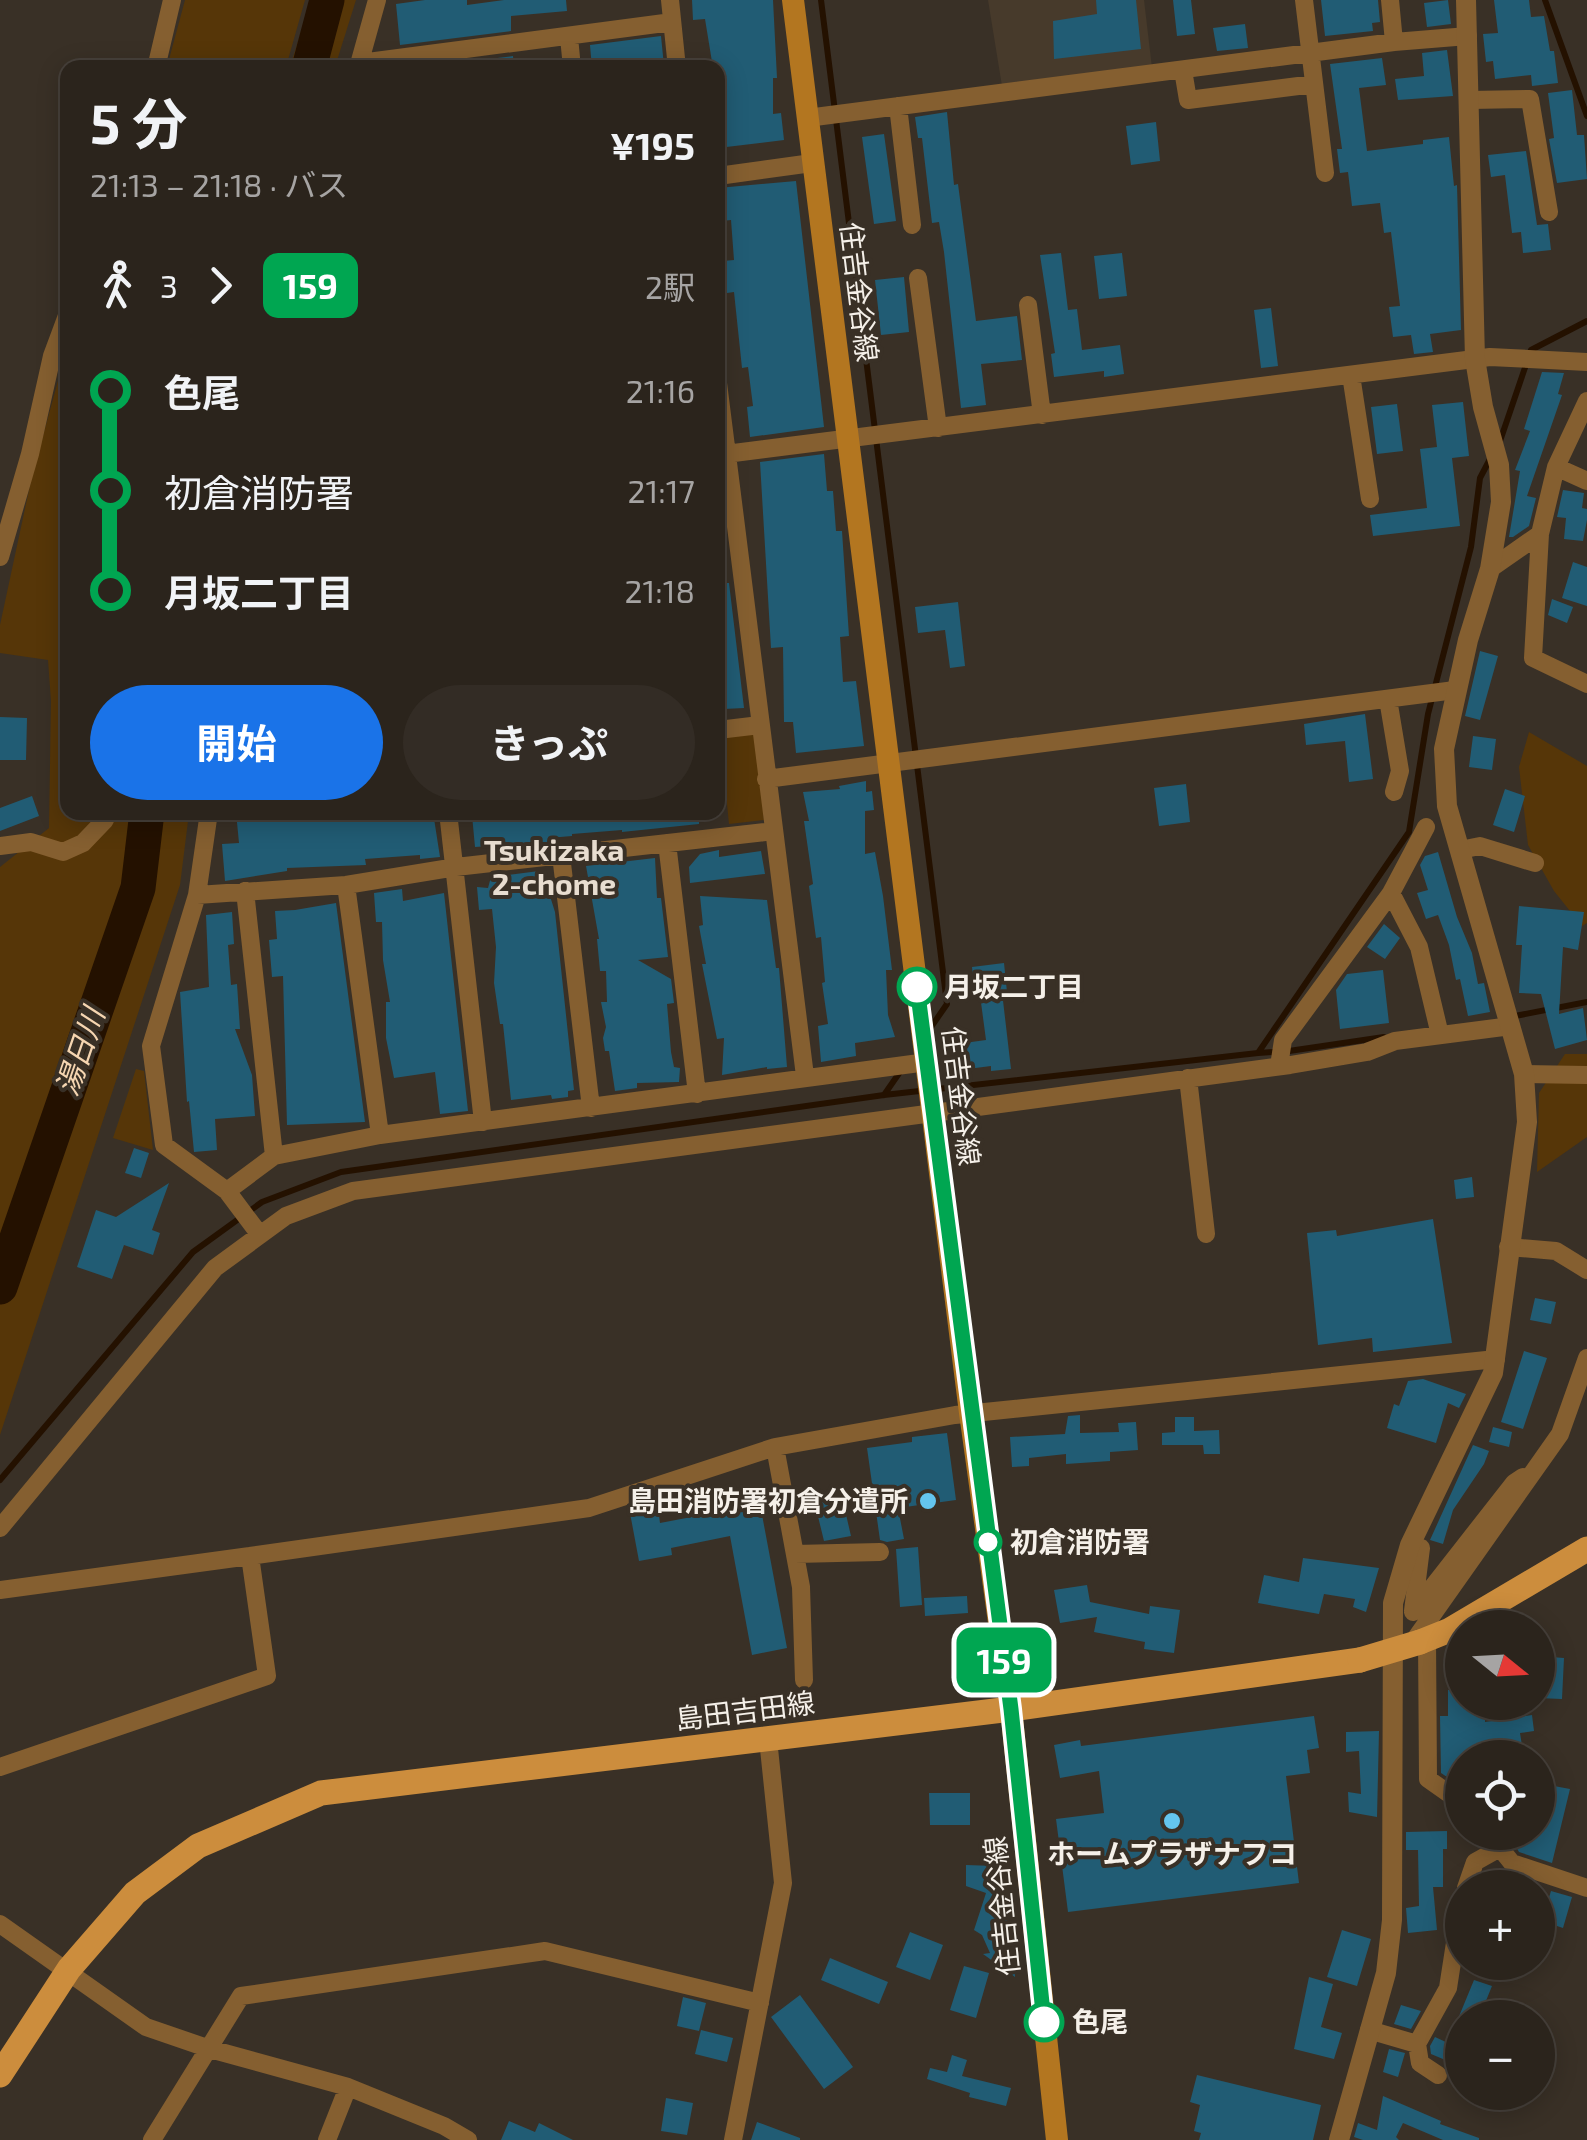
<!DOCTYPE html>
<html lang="ja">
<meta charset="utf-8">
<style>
:root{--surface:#2b241c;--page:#332c25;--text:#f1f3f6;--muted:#a6a4a3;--line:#47413b;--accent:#1a73e8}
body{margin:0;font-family:"Exo 2","Noto Sans JP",sans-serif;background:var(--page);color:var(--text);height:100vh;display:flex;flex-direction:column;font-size:38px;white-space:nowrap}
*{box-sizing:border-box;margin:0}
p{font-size:32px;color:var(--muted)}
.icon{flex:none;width:55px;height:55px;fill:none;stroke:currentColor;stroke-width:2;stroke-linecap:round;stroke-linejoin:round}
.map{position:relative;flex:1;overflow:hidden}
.sheet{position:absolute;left:60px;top:60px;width:665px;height:760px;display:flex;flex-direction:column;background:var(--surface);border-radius:20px;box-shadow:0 5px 25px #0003,0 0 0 2px var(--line)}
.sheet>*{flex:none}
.badge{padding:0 20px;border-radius:15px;font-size:35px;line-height:65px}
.needle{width:65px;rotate:108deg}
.buttons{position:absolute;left:1445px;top:1610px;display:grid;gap:20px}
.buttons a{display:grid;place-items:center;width:110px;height:110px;border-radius:50%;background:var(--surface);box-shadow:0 5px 25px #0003,0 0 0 2px var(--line);font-size:50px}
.map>.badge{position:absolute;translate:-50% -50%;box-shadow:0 0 0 5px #fff}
.legs{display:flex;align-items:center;gap:15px;height:110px;padding:0 30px;font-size:32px}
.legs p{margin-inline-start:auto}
.headline{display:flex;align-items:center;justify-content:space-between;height:170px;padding:0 30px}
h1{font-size:55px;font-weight:700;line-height:75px}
.primary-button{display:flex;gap:20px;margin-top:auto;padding:20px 30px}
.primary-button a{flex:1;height:115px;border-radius:60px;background:var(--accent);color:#fff;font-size:40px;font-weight:700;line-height:115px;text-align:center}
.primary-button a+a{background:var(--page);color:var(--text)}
ul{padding:0 30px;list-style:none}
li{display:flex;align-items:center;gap:35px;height:100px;font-size:38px}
li i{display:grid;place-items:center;width:15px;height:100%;margin:0 12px;background:currentColor}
li i::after{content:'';width:25px;height:25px;margin:-12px;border:8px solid;border-radius:50%;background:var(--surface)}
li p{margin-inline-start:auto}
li:first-child i{background:linear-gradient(#0000 50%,currentColor 0)}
li:last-child i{background:linear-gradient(currentColor 50%,#0000 0)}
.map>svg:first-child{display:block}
</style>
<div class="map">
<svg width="1587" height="2140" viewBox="0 0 1587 2140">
<rect width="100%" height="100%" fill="#393026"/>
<path fill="#473a2b" d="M988 0H1144L1152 68 1002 86Z"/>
<path fill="#563608" d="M185 0H305L286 67H167Z
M311 0H356L335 67H290Z
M67 348 68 812 189 813 180 885 0 1435V1252L7 1232 0 1244V867L49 828 51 701 48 660 0 653V625L32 476Z
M756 730 764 820 729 824 720 734Z
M1529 732 1587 766V923L1582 926 1554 891 1528 845 1519 767Z
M1565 1054H1587V1137L1537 1172 1539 1093Z
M136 1069 144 1071 153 1150 113 1138Z"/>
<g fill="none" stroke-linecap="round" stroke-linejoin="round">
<path stroke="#241100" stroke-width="6" d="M821 0 947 1004 929 1030
M1545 0 1587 116
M1499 444 1531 350 1587 321
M1510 1017 1587 1002
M1258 1053 1289 1051 1384 1037
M884 1095 902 1069
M0 1480 193 1252 262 1202 341 1172 884 1095 1258 1053 1409 832 1428 714 1471 547 1480 478 1490 459"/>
<path stroke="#241100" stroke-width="35" d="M309 68 327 0
M0 1287 138 888 147 812"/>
</g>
<path fill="#215c74" d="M425 0H467V5L504 0H566L567 11 511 16V31L400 45 396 4Z
M692 0H773L777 78H773V114L781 113 784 140 718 148V68H713L705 19 693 20Z
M1096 0H1136L1141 49 1054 59 1053 21 1097 14Z
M1173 0H1191L1195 34 1177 36Z
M1321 0H1378L1380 22 1372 23 1373 31 1325 36Z
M1448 0 1451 24 1427 27 1424 3Z
M1494 0H1529L1531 17 1544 16 1550 51H1554L1558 83 1532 86 1531 75 1495 79 1493 61 1486 62 1483 34 1498 33Z
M1245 24 1248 48 1217 51 1213 28Z
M661 36 664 66 592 68 590 45Z
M1447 50 1453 96 1398 100 1395 79 1424 76 1422 53Z
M513 56 514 68H489V59Z
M1382 58 1386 85 1359 88 1367 151 1423 144V140L1449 137 1454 186 1457 185 1461 330 1430 334 1433 352 1414 354 1411 335 1393 337 1389 307 1400 306 1391 232 1384 233 1380 203 1352 206 1348 172 1340 173 1337 149H1342L1330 64Z
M1572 90 1577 135H1584L1587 179 1557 183 1549 139 1554 138 1548 93Z
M947 112 954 185 958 184 976 321 1017 316 1022 360 981 364 986 405 961 408 944 252 939 222 932 223 922 138H918L915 117Z
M1156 122 1160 161 1131 165 1126 126Z
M884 134 896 221 874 224 862 137Z
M1526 151 1537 225 1548 224 1551 250 1523 253 1521 232 1512 233 1505 175 1491 177 1488 155Z
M796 181 824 427 750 437 747 407 753 406 748 367 742 368 734 292 727 293 723 261 734 260 731 220 722 221 718 188Z
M1061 253 1068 310 1077 309 1082 350 1120 345 1124 374 1104 377V371L1054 377 1051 354 1055 353 1040 255Z
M1122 253 1127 296 1099 299 1094 256Z
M904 277 909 332 881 335 875 280Z
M1271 308 1278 366 1261 368 1254 310Z
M1542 372 1564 373 1558 394 1562 395 1527 496 1536 498 1529 526 1513 537H1509L1520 471 1515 470 1530 431 1524 429Z
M1463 402 1469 456 1452 458 1460 526 1373 536 1370 515 1427 508 1420 449 1437 447 1432 405Z
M1397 404 1403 451 1377 454 1371 407Z
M824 454 827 491H833L836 531H842L849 636 840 637 843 682 856 681 864 746 796 753 793 722H784L783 647 771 648 760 462Z
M1563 490 1584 493 1582 508 1587 509V520L1583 541 1564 539 1566 518 1557 517Z
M1573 562 1587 567V606L1562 598Z
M718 583H729L744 708 724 709 721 670H718Z
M1552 599 1573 607 1567 623 1548 615Z
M958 602 965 666 950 668 945 630 918 633 915 607Z
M1480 651 1498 656 1480 720 1465 716Z
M1365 714 1373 779 1349 782 1345 741 1306 745 1304 724Z
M0 717 27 718 26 760H0Z
M1473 736 1496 739 1492 770 1469 767Z
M866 781V792L872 791 874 810 865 811V854L875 852 883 896 892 970H886L888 1015 895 1037 855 1043 856 1056 821 1062 818 1026 828 1024 822 983 825 982 821 937 816 938 809 886 813 884 804 821H809L803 792 840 789 839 786Z
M1186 784 1190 822 1159 826 1154 788Z
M1505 789 1525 796 1514 832 1493 825Z
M32 796 39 816 0 831V808Z
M236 812H433L440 857 420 859V855L365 859 366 865 287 868V871L225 881 222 844 239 843Z
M500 812H699V824L622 832V830L572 834V836L548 838V842L475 847 472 815Z
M719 850V857L761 851 765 874 690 883 689 867 700 854Z
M1438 852 1457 917 1472 953 1478 984 1484 983 1490 1012 1468 1016 1460 979 1456 980 1449 945 1438 915 1426 919 1417 893 1428 890 1420 865 1425 856Z
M655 858 657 898H661L668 957 638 960 671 979 674 1003 667 1004 671 1052 674 1067 680 1068 679 1082 637 1083V1088L615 1091 609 1051H605L603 1038 606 1027 601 1002H607L606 971H600L597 939H599L586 866Z
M539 871 544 877 555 912 574 1090 568 1091V1097L552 1099 551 1095 511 1100 503 1024H500L494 983 496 947 492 909 479 910 477 887 488 888 491 877Z
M402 889 403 901 444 893 468 1111 440 1114 435 1072 394 1078 386 1038V1002H390L383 960 382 922H376L374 893Z
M700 896 767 900 776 968H779L787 1067 767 1069V1067L722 1075 724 1038 717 1039 702 964H706L699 926 703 925Z
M336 903 365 1122 287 1125 283 976 272 977 269 940 277 939 275 911 295 910Z
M1519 906 1584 912 1578 950 1563 947 1559 1014 1583 1008 1587 1040 1555 1049 1541 994 1519 993 1522 945H1516Z
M232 912 234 944 228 945 231 985 237 984 240 1029H235L252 1075 255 1116 215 1119 217 1150 194 1152 189 1101 187 1102 180 992 209 987 206 915Z
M1384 924 1400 938 1385 959 1367 947Z
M1004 963 1007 992H1002L1011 1069 991 1071V1066L960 1070 957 1044 986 1040 980 995H975L972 967Z
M1383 970 1389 1023 1340 1029 1336 990 1347 974Z
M134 1148 149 1153 141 1178 125 1173Z
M1472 1177 1474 1197 1456 1199 1454 1180Z
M169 1183 152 1230 160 1233 153 1255 124 1245 112 1279 77 1267 96 1210 116 1217Z
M1433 1219 1452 1343 1373 1352 1372 1338 1318 1345 1307 1233 1336 1230 1337 1236Z
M1535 1298 1556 1302 1551 1324 1530 1320Z
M1524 1351 1547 1358 1523 1429 1501 1422Z
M1423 1379 1466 1394 1459 1408 1448 1403 1436 1443 1387 1428 1394 1404 1399 1406 1408 1381Z
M1080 1415V1433L1119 1432 1118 1423 1136 1422 1138 1450 1110 1452V1461L1066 1464V1454L1029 1458V1466L1012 1467 1010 1437 1065 1434 1068 1416Z
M1175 1417H1194V1431L1219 1430 1220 1454H1204L1203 1445H1162V1433L1175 1432Z
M1493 1427 1512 1432 1509 1447 1489 1442Z
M947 1433 956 1500 898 1508 904 1539 887 1542 880 1540 867 1448 912 1442V1437Z
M1473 1445 1489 1451 1484 1464 1453 1510 1443 1544 1430 1540Z
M841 1493 851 1536 824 1541 814 1500Z
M760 1504 787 1648 752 1655 730 1536 671 1548 672 1555 639 1561 630 1513 658 1508 660 1523Z
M918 1547 922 1605 900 1607 896 1549Z
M1303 1558 1379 1568 1366 1612 1353 1607 1355 1599 1324 1594 1319 1614 1258 1603 1264 1575 1299 1582Z
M1087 1585 1090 1602 1149 1614 1150 1606 1180 1610 1174 1653 1144 1649 1145 1642 1094 1632 1097 1617 1060 1623 1054 1590Z
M967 1596 968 1613 925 1616 924 1598Z
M1538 1656 1564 1658 1562 1699 1538 1698Z
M1448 1690H1462V1702H1485V1722L1532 1715 1534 1731 1520 1733 1524 1758H1462V1776L1447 1777 1441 1773 1440 1716H1448Z
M1314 1716 1319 1748 1307 1750 1310 1773 1286 1776 1299 1883 1068 1912 1056 1819 1104 1813 1099 1771 1060 1778 1054 1745 1080 1740 1081 1746Z
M1379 1731 1377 1817 1349 1812 1348 1792 1361 1794 1359 1751 1346 1752V1732Z
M1538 1783 1570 1789 1552 1863 1519 1852 1508 1832H1538Z
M929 1793H970V1825H930Z
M1447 1831V1849H1443V1887H1433L1437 1930 1408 1933 1406 1908 1419 1906 1418 1850H1406V1832Z
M966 1865 995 1866 994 1912H1007L1008 1951H1014L1015 1977 983 1954 990 1953 982 1935 974 1930 986 1893 966 1886Z
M1551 1891 1572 1897 1563 1928 1542 1921Z
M1342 1930 1371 1939 1357 1986 1327 1977Z
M910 1932 943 1945 930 1980 896 1967Z
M830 1958 888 1982 879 2004 821 1980Z
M964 1966 989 1973 976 2018 950 2010Z
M1309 1977 1333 1984 1321 2027 1342 2033 1334 2059 1294 2049Z
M1474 1980 1492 1986 1479 2018H1462V2067L1431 2054 1430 2046 1435 2037 1448 2043Z
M800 1995 853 2067 824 2089 771 2017Z
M683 1997 706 2003 699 2031 677 2026Z
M1401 2005 1421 2011 1411 2029 1394 2024Z
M701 2030 733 2038 727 2062 695 2054Z
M1389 2049 1405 2053 1398 2077 1383 2072Z
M952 2055 967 2060 962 2076 1011 2088 1006 2106 969 2097 970 2093 927 2079 930 2068 947 2072Z
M1197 2075 1321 2105 1313 2140H1199L1201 2133 1194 2131 1200 2105 1190 2102Z
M1383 2096 1441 2121 1440 2124 1479 2138V2140H1443L1403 2123 1396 2137 1399 2140H1363L1354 2137 1358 2123 1377 2130Z
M666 2098 693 2103 687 2135 661 2131Z
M509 2121 535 2132 539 2123 573 2140H501Z
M757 2122 800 2138V2140H751Z"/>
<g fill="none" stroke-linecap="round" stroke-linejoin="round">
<path stroke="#855f30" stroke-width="18" d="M670 0 677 68
M1304 0 1325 173
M1390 0 1394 42
M569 37 572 68
M360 63 672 22
M156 68 172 0
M358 68 377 0
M1183 70 1188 100 1314 84
M1470 100 1530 99 1549 212
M898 106 912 225
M807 118 1394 42 1468 36
M718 176 812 163
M918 278 938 428
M1028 305 1042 415
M1351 375 1370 499
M718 383 805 1076
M718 455 1490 357 1587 362
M1556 467 1587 481
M1540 534 1533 658 1587 684
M0 557 30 454 52 356 68 313
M1490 569 1540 534 1556 467 1587 401
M1388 699 1400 771 1394 792
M718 730 760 725
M766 779 1455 690
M209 812 197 895 151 1046 164 1145 227 1191 274 1156 380 1135 927 1062
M448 812 483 1122
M1426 827 1391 893 1419 947 1440 1035
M667 843 697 1094
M0 846 31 842 63 852 83 843 105 820 104 812
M1460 850 1480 846 1535 863
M561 855 591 1108
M346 885 380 1135
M245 891 274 1156
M197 895 346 885 456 867 774 831
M1279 1066 1283 1040 1391 893
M1524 1074 1587 1075
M1188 1078 1206 1234
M227 1191 260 1235
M1508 1247 1556 1251 1587 1270
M775 1447 801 1587 804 1680
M0 1528 215 1268 286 1216 353 1191 1290 1065 1367 1052 1395 1041 1511 1026
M1410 1545 1421 1548 1413 1611
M795 1554 880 1552
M0 1590 250 1556
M1413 1612 1514 1483 1523 1477
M1427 1639 1428 1779 1462 1803
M1411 1645 1560 1434 1587 1358
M0 1767 267 1676 250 1556 589 1508 775 1447 955 1415 1496 1359
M1495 1832 1500 1848 1512 1863 1587 1888
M1466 1888 1475 1862 1500 1848
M0 1924 146 2027 210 2049 348 2087 444 2126 468 2140
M1369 2030 1417 2044 1448 1988 1462 1898
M1417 2044 1420 2063 1438 2075
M152 2140 241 1996 545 1951 760 2003
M327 2140 348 2087
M733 2140 783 1883 768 1739"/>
<path stroke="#855f30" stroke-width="20" d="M1339 2140 1386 1973 1392 1920 1393 1603 1410 1545 1493 1373 1527 1122 1524 1074 1447 806 1444 749 1468 640 1490 569 1501 502 1499 465 1483 407 1475 359 1466 0"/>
<path stroke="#b37620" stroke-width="22" d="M793 0 970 1413 1011 1709 1057 2140"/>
<path stroke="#cc8d3d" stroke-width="25" d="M1420 1642 1450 1630 1587 1549
M0 2075 69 1969 135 1893 198 1846 321 1793 1011 1709 1360 1660"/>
<path stroke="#cc8d3d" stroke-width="25" d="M1360 1660 1420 1642"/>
</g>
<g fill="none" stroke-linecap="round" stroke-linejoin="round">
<g stroke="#fff" stroke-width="22">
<path id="line-1" d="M917 987 1011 1709 1044 2022"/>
</g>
<use href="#line-1" stroke="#00a651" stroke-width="15"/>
</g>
<g fill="#fff" stroke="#00a651" stroke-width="5">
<circle cx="917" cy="987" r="18"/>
<circle cx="988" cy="1542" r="12"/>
<circle cx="1044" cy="2022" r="18"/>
</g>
<g fill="#64c5ee" stroke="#393026" stroke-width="4">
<circle cx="928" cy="1501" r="10"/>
<circle cx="1172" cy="1821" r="10"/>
</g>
<g text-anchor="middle" stroke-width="8" stroke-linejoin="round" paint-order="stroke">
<g font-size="28" fill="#f5f0e9" stroke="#393026">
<text transform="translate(859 292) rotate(83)" y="10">住吉金谷線</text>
<text transform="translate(961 1096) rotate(83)" y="10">住吉金谷線</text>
<text transform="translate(745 1711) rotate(-7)" y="10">島田吉田線</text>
<text transform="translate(1002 1906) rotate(-96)" y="10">住吉金谷線</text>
</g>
<g font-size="28" font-weight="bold" fill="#f5f0e9" stroke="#393026" text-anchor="start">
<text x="944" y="997">月坂二丁目</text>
<text x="1010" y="1552">初倉消防署</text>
<text x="1072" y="2032">色尾</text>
</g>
<g font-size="28" font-weight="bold" fill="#f5f0e9" stroke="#393026" text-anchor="end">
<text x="908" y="1511">島田消防署初倉分遣所</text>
<text x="1172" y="1864" text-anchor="middle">ホームプラザナフコ</text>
</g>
<g font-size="30" font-weight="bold" fill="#e8ddd0" stroke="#393026">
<text x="554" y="861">Tsukizaka<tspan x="554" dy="34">2-chome</tspan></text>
</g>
<g font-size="30" font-style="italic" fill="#f5d5b1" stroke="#393026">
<text transform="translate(81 1052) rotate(-71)" y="10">湯日川</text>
</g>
</g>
</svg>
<div class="buttons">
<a><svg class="needle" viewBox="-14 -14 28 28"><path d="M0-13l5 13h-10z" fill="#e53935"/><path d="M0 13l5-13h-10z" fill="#a6a4a3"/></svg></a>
<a><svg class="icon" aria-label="locate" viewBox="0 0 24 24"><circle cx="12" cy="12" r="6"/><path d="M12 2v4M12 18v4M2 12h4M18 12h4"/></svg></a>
<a>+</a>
<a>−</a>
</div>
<b class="badge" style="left:1004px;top:1660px;background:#00a651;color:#fff">159</b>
<section class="sheet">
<div class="headline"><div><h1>5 分</h1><p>21:13 – 21:18 · バス</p></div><b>¥195</b></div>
<div class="legs"><svg class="icon" aria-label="walk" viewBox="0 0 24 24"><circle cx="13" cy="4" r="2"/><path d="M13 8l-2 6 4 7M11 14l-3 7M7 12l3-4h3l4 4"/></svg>3<svg class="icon" aria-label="forward" viewBox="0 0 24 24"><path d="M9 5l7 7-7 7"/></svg><b class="badge" style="background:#00a651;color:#fff">159</b><p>2駅</p></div>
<ul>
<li><i style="color:#00a651"></i><b>色尾</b><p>21:16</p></li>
<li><i style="color:#00a651"></i><span>初倉消防署</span><p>21:17</p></li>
<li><i style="color:#00a651"></i><b>月坂二丁目</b><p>21:18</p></li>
</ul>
<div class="primary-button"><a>開始</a><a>きっぷ</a></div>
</section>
</div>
